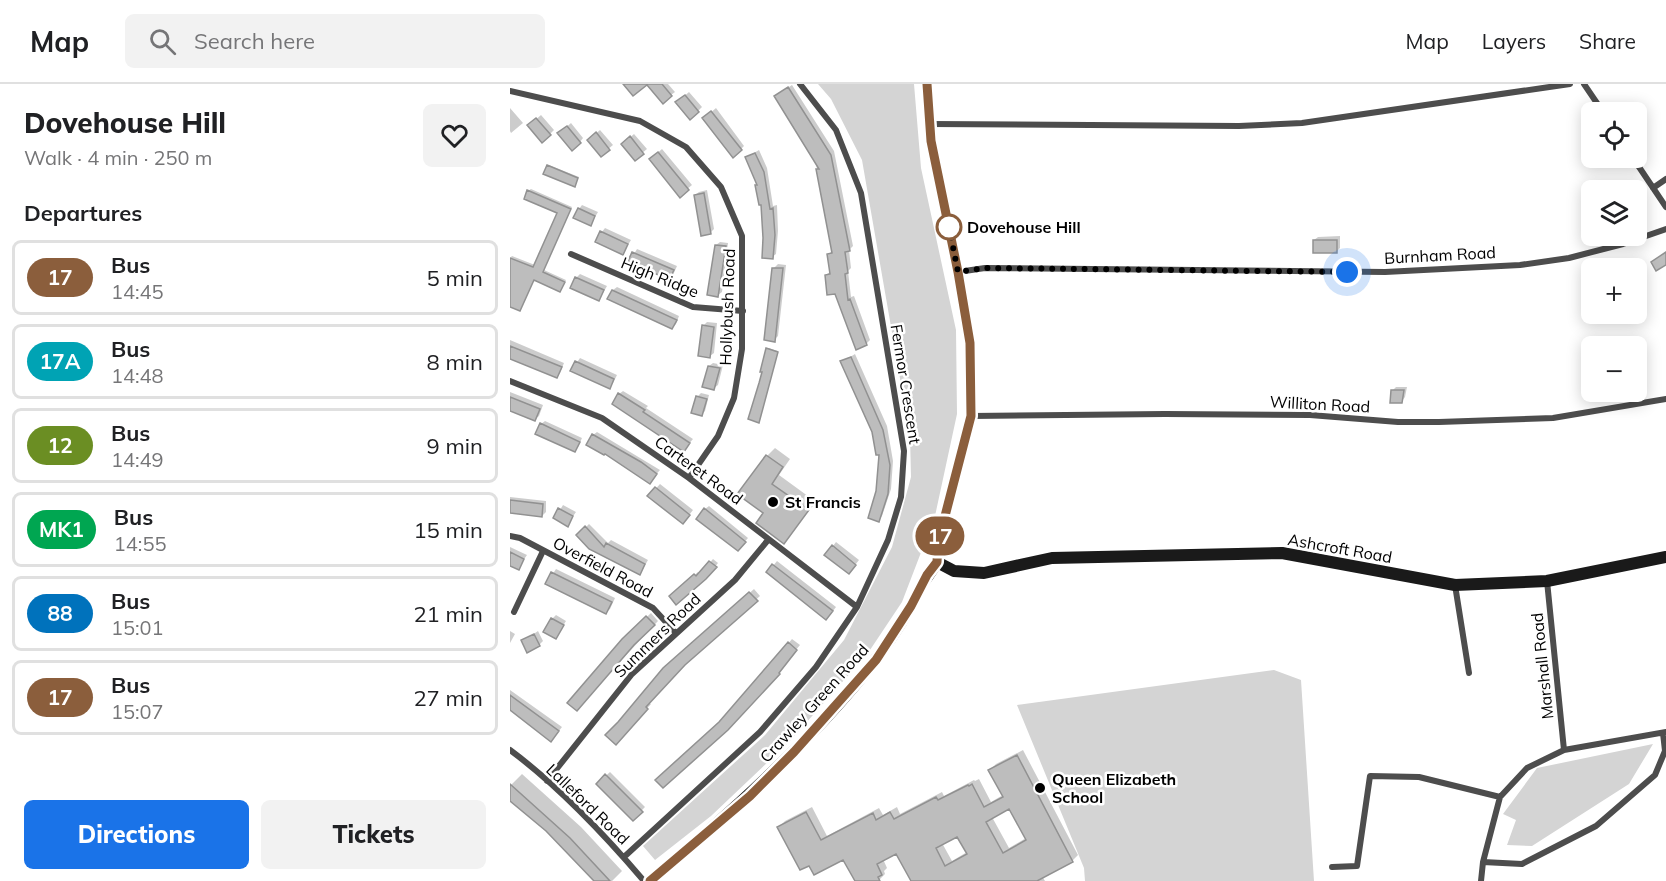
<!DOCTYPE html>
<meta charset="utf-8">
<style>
:root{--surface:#fff;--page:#f2f2f2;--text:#202124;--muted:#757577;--line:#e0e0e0;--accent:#1a73e8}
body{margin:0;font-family:Mulish,sans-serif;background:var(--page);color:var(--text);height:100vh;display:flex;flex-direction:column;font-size:22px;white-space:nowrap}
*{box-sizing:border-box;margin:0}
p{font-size:20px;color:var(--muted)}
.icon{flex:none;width:33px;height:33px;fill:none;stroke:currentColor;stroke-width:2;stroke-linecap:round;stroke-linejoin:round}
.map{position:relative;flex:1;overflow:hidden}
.sheet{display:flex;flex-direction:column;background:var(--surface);width:510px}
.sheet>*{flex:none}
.badge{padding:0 12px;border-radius:20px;font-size:21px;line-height:39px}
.controls{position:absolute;left:1071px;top:18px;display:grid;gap:12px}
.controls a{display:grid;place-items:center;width:66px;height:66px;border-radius:9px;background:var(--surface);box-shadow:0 3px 15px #0003;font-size:30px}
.you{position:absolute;width:30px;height:30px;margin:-15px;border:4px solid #fff;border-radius:50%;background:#1a73e8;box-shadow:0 0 0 9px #1a73e833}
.map>.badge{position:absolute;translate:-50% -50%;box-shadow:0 0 0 3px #fff}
h2{padding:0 24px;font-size:22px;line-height:54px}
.round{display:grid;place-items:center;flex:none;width:63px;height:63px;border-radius:9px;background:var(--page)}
.headline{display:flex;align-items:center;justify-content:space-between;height:102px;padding:0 24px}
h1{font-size:28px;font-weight:800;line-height:45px}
.cta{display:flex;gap:12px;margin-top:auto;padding:12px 24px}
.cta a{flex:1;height:69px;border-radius:9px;background:var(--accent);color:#fff;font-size:24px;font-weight:800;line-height:69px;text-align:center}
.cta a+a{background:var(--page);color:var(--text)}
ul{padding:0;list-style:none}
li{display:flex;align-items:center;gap:18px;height:75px;margin:0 12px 9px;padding:0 12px;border:3px solid var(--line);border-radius:9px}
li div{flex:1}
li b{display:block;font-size:22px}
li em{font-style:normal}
li .badge{min-width:66px;font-weight:700;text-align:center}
header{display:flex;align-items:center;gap:36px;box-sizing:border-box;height:84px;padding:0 30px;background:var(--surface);border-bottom:2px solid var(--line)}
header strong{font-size:28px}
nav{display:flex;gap:33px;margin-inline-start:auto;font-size:21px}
.search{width:420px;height:54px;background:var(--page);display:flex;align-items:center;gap:15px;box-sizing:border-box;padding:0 21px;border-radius:9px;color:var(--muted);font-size:22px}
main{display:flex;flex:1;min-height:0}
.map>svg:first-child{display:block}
</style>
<header>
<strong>Map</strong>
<div class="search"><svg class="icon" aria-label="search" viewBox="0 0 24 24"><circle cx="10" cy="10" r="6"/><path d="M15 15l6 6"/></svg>Search here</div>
<nav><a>Map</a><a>Layers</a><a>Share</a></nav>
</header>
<main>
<section class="sheet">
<div class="headline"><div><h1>Dovehouse Hill</h1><p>Walk · 4 min · 250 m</p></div><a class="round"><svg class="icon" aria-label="heart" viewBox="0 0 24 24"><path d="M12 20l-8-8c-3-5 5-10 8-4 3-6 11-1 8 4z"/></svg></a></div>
<h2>Departures</h2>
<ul>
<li><span class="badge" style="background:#8b5e3c;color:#fff">17</span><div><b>Bus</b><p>14:45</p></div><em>5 min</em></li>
<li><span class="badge" style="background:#00a3b4;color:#fff">17A</span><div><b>Bus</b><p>14:48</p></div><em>8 min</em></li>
<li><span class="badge" style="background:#6b8e23;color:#fff">12</span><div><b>Bus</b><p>14:49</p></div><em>9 min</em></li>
<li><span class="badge" style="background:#00a651;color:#fff">MK1</span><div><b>Bus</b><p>14:55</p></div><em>15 min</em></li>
<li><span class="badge" style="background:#0072bc;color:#fff">88</span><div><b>Bus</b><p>15:01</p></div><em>21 min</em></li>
<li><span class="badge" style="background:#8b5e3c;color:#fff">17</span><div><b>Bus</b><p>15:07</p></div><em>27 min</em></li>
</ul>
<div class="cta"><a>Directions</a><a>Tickets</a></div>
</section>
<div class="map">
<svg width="1156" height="797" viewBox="0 0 1156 797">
<rect width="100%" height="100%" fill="#fff"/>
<path fill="#d4d4d4" d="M308 0H404L411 84 446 246 447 330 425 432 392 518 358 569 279 658 201 732 145 776 133 762 255 651 334 556 382 463 401 393 400 352 352 76 321 15Z
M764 586 791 596 804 797H575L574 784 507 621Z
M1143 660 1119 700 1022 762 997 761 1006 736 993 730 1027 684Z"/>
<path fill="#0003" fill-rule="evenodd" d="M144 0H158L165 8 161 11Z
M282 1 324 67 343 162 339 166 341 184 338 187 341 213 344 212 360 256 356 260 316 191 321 187 318 171 323 166 305 75 270 9Z
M179 8 192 23 188 27 171 15Z
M0 24 13 39 1 49 0 47Z
M206 24 234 62 231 65 198 31Z
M31 31 44 46 40 50 23 38Z
M61 39 73 54 70 58 53 46Z
M90 46 103 61 91 71 82 53Z
M124 50 137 65 125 75 116 57Z
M152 65 182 101 170 111 144 72Z
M249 66 257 84 263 122 267 121 268 147 266 170 262 173 255 154 253 119 248 100 237 73Z
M39 81 69 93 66 99 38 82Z
M21 105 62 123 34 186 56 196 50 206 24 194 0 216V174L2 172 25 181 49 128 18 107Z
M197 106 204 145 200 149 185 111 189 108Z
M72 121 88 128 81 140 69 125Z
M95 144 121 156 113 169 92 148Z
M830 152V164L826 168 804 156 808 153Z
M210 158 218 159 212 208 208 211 206 161Z
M127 165 167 182 163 191 159 194 120 177Z
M268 180 276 181 268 252 264 256V184Z
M70 190 97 202 89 216 66 194Z
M107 203 169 232 166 240 162 244 103 206Z
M197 238 207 239 204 269 200 272 193 242Z
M0 256 54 279 50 289 47 292 0 273Z
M259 264 268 267 250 336 251 300Z
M345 270 377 342 383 377 381 405 372 432 368 436V407L371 369 332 278Z
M70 274 107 291 103 299 99 303 62 286Z
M203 279 213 281 208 301 204 304 199 282Z
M886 303H897L895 313 892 317 882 307Z
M113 307 138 322 136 324 183 355 177 362 109 310Z
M0 308 33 321 29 332 25 335 0 325Z
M191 309 199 311 195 327 191 331 187 313Z
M35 337 72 354 68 363 64 367 31 340Z
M87 348 150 386 143 394 83 351Z
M265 364 280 375 269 391 306 418 274 458 255 429 257 372Z
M150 400 183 426 176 435 139 412Z
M0 413 36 417V428L32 432 0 428Z
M53 421 66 428 57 441 45 434Z
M199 422 238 454 231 462 195 425Z
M79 440 98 459 101 456 138 476 133 485 129 489 68 451Z
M326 458 349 476 342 485 323 462Z
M0 463 17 471 8 484 0 480Z
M203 475 208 479 199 490 161 512 188 488 190 490Z
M267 477 326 523 320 531 258 488Z
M46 485 105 514 100 525 96 528 37 499Z
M244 505 250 512 176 579 139 619 141 620 106 659 159 581Z
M141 529 148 537 66 625 113 556Z
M46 531 56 537 46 553 42 535Z
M0 547 5 550 0 559Z
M28 547 33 557 29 561 13 557Z
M282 555 290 561 271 584 272 585 217 645 212 637Z
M0 606 52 643 45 652 0 626Z
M513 666 568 771 562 777 532 792 535 797H403L387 767 373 775 377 784 374 787 375 790 369 796 346 797 334 774 300 780 269 743 275 737 302 723 317 752 369 724 373 731 387 723 390 730 432 708 434 712 464 696 465 697 469 695 481 718 493 711 480 686 486 680ZM500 723 516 754 499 764 482 733ZM448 751 457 768 442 777 432 759Z
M100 688 135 723 123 735 88 699Z
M12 690 71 743 112 787 102 797H85L37 746 0 715V702Z"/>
<path fill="#bdbdbd" stroke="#919191" stroke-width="1.5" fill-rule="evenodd" d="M113 0H152L162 12 153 20 137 1 123 12Z
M278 3 321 71 340 167 335 168 338 189 335 190 338 216 340 215 357 261 346 266 325 210 317 211 315 191 320 190 317 170 322 169 306 85H309L264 12Z
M175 11 189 28 180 36 165 18Z
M201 27 232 66 223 74 192 34Z
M26 34 41 51 32 59 17 41Z
M57 42 71 59 62 67 47 49Z
M86 48 100 66 91 73 77 56Z
M120 52 134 70 125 77 111 60Z
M148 68 179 106 170 114 139 75Z
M245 69 254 88 260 125 263 124 265 151 263 175 252 174 253 154 251 121H249L245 101H247L235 73Z
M37 81 68 94 65 103 33 90Z
M17 106 61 125 33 188 55 198 50 208 24 196 10 227 0 223V174L23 183 47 129 14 115Z
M194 109 201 150 191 152 184 111Z
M68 124 85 132 81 142 63 134Z
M90 147 118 160 113 171 85 158Z
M803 156H827V169H803Z
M205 161 216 162 208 213 197 211Z
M122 168 164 186 159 196 118 177Z
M1156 168V181L1146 187 1141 178Z
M262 184H273L265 258 254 256Z
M65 193 94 206 89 217 60 204Z
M102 206 167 236 162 245 97 215Z
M192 241 204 243 200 274 188 272Z
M0 262 52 283 47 294 0 275Z
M256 264 268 268 249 339 238 335 249 299 252 288H250Z
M341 273 373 346 380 381 378 410 369 438 358 434 366 407 369 371H366L362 348 330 277Z
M65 277 104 295 100 305 60 287Z
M198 282 210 284 204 306 192 303Z
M881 306H894L892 319H880Z
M108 309 135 326 133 328 180 359 174 368 102 320Z
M186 312 197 315 192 332 181 329Z
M0 313 30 325 25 337 0 327Z
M30 339 70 358 65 368 25 350Z
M82 350 131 378 147 390 140 400 95 370 94 371 76 361Z
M256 371 273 383 262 400 299 426 274 460 246 439 253 429 227 410Z
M145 403 180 431 173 440 137 412Z
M0 416 33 420 32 433 0 429Z
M48 424 63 432 58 443 43 434Z
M194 424 236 458 228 467 186 435Z
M75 442 94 463 96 459 135 480 130 491 79 465 66 451Z
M322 461 346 481 339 490 314 471Z
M0 468 14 475 9 486 0 482Z
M199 477 207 483 196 495 166 521 159 512 184 490 186 492Z
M262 480 323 527 316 536 256 488Z
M41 488 102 518 96 530 35 500Z
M239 508 248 517 175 581 136 623 138 625 106 661 95 651 108 638 153 584Z
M136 532 145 541 124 561 67 627 57 619 112 555Z
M41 534 54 541 46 555 33 548Z
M24 550 30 562 17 569 11 556Z
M278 558 287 566 269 589 270 590 218 646 153 704 145 696 209 638Z
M0 611 49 647 41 658 0 626Z
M507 671 563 778 527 797H401L386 770 367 780 372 791 368 793 370 797H345L333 776 304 791 299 782 290 786 267 743 296 728 311 756 363 729 366 736 380 728 384 735 426 713 428 716 458 701 459 702 462 700 474 723 493 713 478 686ZM499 725 516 756 493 769 476 738ZM447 753 457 770 435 782 426 764Z
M95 690 133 728 123 737 86 700Z
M0 700 60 754 100 797H84L36 747 0 717Z"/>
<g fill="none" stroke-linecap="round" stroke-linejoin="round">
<path stroke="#4d4d4d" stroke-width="6" d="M1074 0 1093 28
M0 7 130 37 176 63 211 103 232 152V265L224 314 208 352 179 394
M420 40 729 42 792 39 1060 0
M1123 74 1156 123
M1143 104 1156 95
M61 170 183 223 233 227
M448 188 475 184 875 188 1010 181 1059 174 1113 160 1156 145
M0 297 92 334 179 394 347 523
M461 332 655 330 800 331 888 338H929L1043 334 1156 315
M0 452 10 454 143 524 166 549
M1037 497 1054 666
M945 501 959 589
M4 528 33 467
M0 666C50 703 94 750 134 797
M37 697 122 590 225 496 258 456
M114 773 250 648 306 583 347 523 378 456 391 413 394 367 351 109 326 46 290 0
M973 778 990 713 1017 684 1054 666 1156 648
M822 783 847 782 860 692 909 693 990 713
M971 797 973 778 1012 780 1086 742 1145 691 1155 667 1153 649"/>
<path stroke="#1a1a1a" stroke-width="12" d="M427 478 444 487 474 489 542 474 772 469 945 501 1037 497 1156 473
M140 797C201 746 260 694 314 636 351 596 386 554 410 504 414 496 426 482 427 477 429 472 428 464 428 459L461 332 460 259 448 188 421 57 417 0"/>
</g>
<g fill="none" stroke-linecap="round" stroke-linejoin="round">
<g stroke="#fff" stroke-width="14">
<path id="line" d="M140 797 240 712 284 668 366 576 401 522 417 491 427 478 428 459 461 332 460 259 448 188 421 57 417 0"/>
</g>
<use href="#line" stroke="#8b5e3c" stroke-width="9"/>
<path stroke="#000" stroke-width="6" stroke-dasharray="0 10.8" d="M439 143 448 188 475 184 837 188"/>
</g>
<circle fill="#fff" stroke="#8b5e3c" stroke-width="3" cx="439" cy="143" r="12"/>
<g fill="#000" stroke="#fff" stroke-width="2">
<circle cx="263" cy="418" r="6"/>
<circle cx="530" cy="704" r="6"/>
</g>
<g text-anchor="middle" stroke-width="5" stroke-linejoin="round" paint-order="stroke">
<g font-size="16" font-weight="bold" fill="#000" stroke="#fff" text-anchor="start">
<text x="457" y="149">Dovehouse Hill</text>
</g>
<g font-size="16" fill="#000" stroke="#fff">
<text transform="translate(930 171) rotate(-3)" y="6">Burnham Road</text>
<text transform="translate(150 193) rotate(22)" y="6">High Ridge</text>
<text transform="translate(217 223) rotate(-88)" y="6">Hollybush Road</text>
<text transform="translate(396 300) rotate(81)" y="6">Fermor Crescent</text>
<text transform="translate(810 320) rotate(3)" y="6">Williton Road</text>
<text transform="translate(189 386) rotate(36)" y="6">Carteret Road</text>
<text transform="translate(830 464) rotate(10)" y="6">Ashcroft Road</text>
<text transform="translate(93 483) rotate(28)" y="6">Overfield Road</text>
<text transform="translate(147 551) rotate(-44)" y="6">Summers Road</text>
<text transform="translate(1032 582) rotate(-96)" y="6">Marshall Road</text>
<text transform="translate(304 619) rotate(-48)" y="6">Crawley Green Road</text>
<text transform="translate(78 720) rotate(44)" y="6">Lalleford Road</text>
</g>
<g font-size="16" font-weight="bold" fill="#000" stroke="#fff" text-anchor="start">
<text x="275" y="424">St Francis</text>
<text x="542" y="701">Queen Elizabeth<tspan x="542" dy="18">School</tspan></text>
</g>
</g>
</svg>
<div class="controls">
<a><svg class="icon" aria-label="locate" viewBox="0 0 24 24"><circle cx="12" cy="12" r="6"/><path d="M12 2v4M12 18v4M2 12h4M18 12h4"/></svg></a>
<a><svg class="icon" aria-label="layers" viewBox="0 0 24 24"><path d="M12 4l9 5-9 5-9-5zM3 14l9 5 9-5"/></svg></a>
<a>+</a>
<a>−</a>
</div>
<div class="you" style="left:837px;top:188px"></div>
<b class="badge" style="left:430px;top:452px;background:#8b5e3c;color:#fff">17</b>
</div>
</main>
